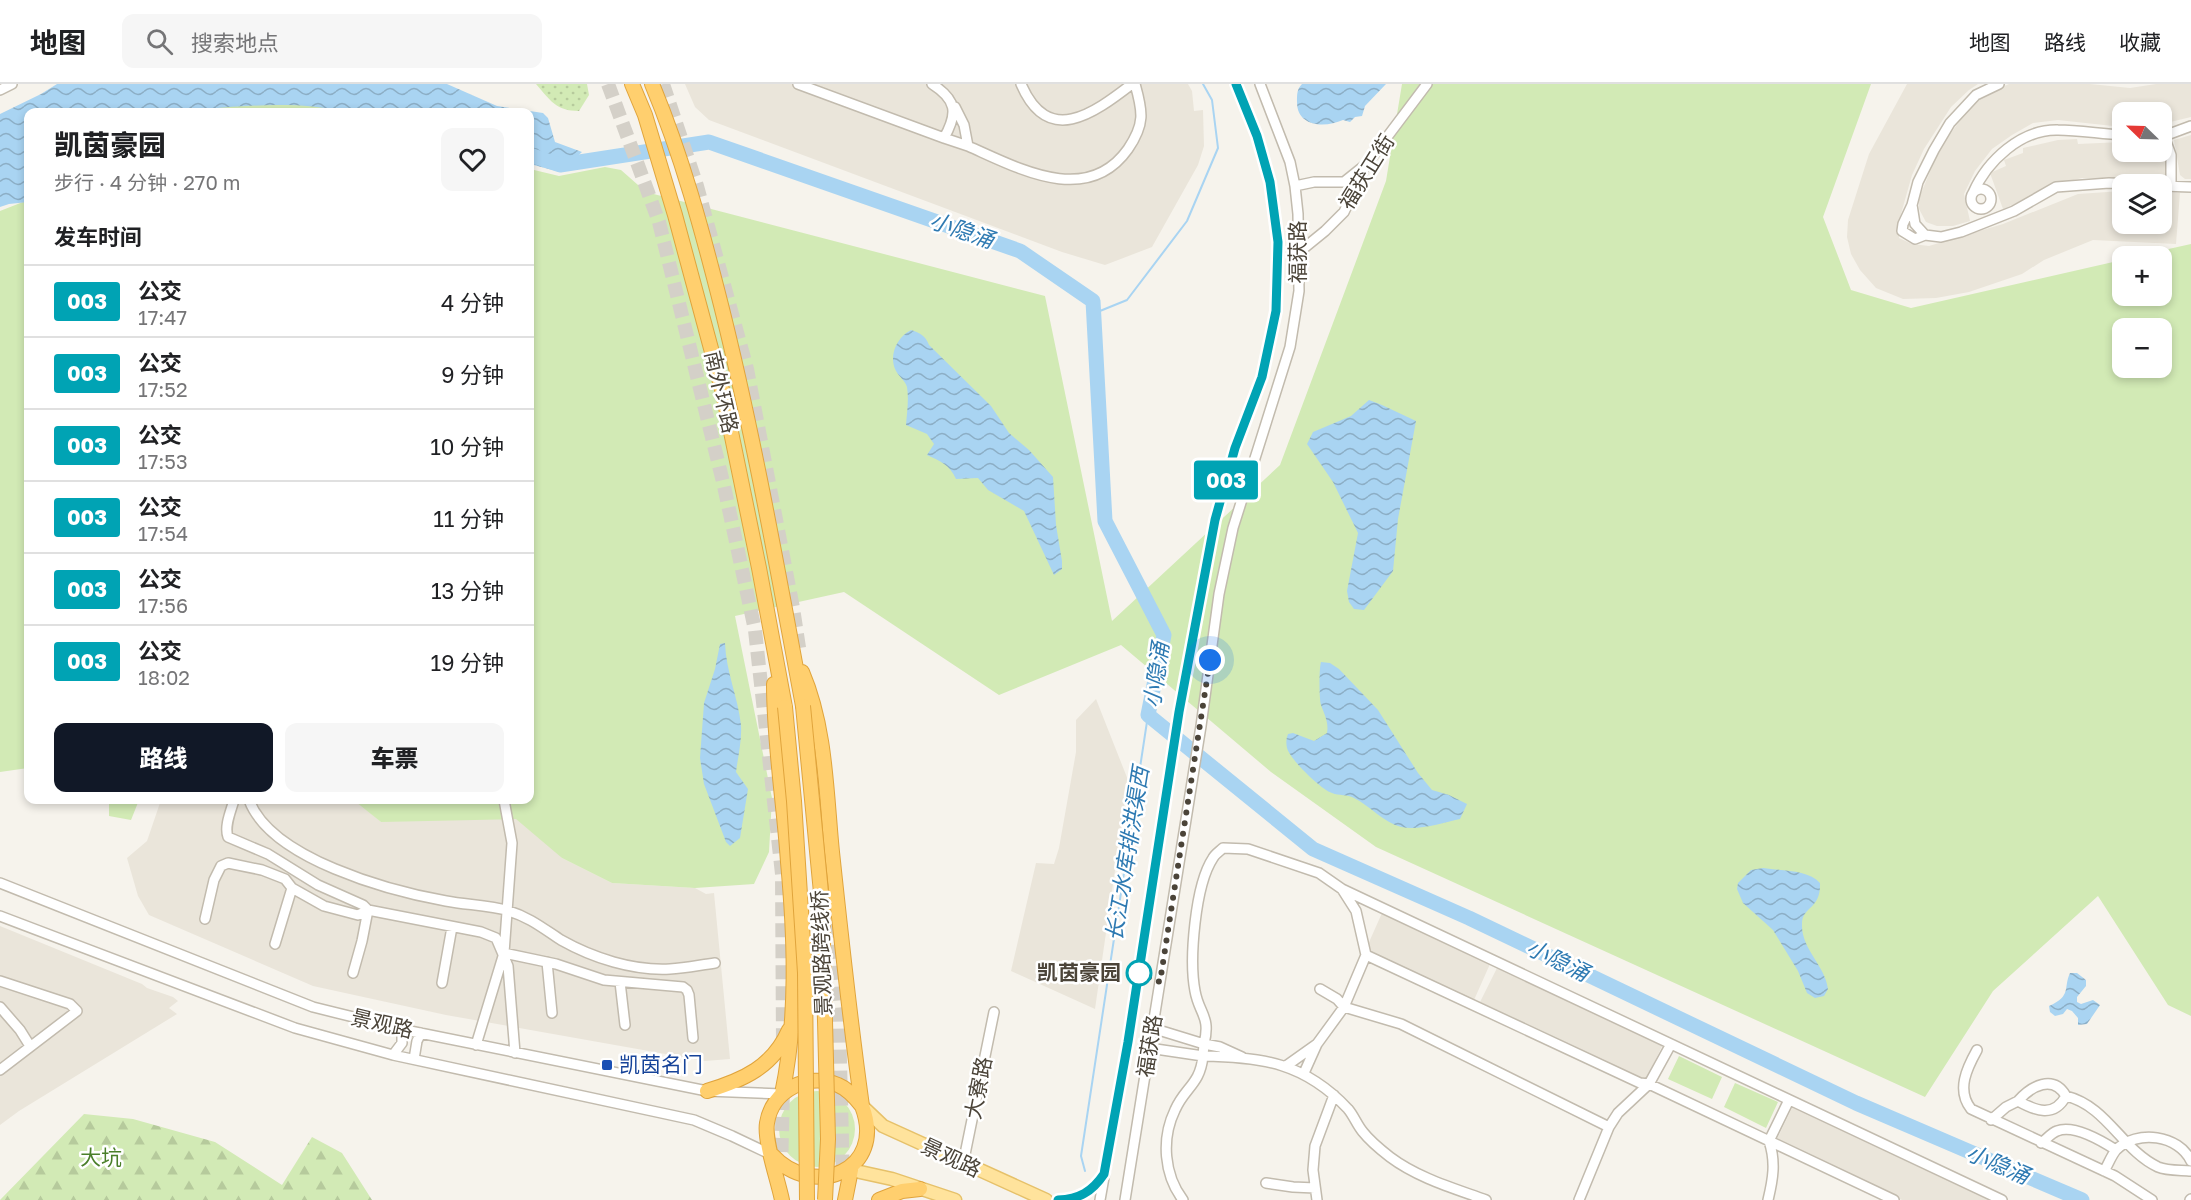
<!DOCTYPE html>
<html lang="zh">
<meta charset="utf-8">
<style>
:root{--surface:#fff;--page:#f6f6f6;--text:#202124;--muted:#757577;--line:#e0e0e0;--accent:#111827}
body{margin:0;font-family:"Golos Text","Noto Sans SC",sans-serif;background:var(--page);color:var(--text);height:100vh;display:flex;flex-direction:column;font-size:22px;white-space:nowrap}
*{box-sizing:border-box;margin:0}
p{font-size:20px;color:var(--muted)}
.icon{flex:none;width:33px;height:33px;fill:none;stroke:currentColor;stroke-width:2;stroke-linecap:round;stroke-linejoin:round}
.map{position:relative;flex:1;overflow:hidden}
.panel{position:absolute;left:24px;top:24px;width:510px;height:696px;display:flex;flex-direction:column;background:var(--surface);border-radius:12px;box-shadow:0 3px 9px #0003}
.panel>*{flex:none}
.badge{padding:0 12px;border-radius:4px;font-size:21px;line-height:39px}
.needle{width:39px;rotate:293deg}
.buttons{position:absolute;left:2112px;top:18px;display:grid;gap:12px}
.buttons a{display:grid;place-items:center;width:60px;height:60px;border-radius:12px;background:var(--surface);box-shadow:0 3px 9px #0003;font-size:30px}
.you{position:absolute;width:30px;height:30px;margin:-15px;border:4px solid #fff;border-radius:50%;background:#1a73e8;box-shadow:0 0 0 9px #1a73e833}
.map>.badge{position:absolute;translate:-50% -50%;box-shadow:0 0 0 3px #fff}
h2{padding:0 30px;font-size:22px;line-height:54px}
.round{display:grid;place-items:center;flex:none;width:63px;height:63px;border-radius:12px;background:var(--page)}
.head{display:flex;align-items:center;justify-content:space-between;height:102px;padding:0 30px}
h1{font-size:28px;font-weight:800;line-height:45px}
.cta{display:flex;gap:12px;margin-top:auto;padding:12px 30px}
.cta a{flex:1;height:69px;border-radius:12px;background:var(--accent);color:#fff;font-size:24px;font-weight:800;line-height:69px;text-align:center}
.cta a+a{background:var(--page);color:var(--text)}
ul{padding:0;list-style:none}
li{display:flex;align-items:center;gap:18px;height:72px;padding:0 30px;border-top:2px solid var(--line)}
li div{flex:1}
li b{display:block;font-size:22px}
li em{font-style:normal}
li .badge{min-width:66px;font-weight:700;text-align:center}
header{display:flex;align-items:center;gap:36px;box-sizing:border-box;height:84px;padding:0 30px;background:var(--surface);border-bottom:2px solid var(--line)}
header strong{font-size:28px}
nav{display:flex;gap:33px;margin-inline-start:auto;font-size:21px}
.search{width:420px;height:54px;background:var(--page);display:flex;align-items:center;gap:15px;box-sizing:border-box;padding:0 21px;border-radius:12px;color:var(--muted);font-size:22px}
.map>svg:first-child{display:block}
</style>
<header>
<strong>地图</strong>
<div class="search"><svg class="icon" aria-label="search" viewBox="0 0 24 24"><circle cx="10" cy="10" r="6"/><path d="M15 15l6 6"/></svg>搜索地点</div>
<nav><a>地图</a><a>路线</a><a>收藏</a></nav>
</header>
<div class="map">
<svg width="2191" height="1116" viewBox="0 0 2191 1116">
<defs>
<pattern id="forest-firs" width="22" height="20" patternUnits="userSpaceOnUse" patternTransform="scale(1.5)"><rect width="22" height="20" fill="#d2eab5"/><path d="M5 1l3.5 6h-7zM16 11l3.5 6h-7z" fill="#b6ca9c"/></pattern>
<pattern id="park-dots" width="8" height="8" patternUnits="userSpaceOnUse" patternTransform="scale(1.5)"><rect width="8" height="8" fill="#d2eab5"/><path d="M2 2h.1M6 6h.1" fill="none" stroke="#b6ca9c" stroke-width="1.8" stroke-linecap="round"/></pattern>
<pattern id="water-waves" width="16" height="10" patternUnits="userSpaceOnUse" patternTransform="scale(1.5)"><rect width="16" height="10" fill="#a9d4f2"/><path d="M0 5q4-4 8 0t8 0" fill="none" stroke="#8caec5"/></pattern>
</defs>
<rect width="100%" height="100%" fill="#f6f3ec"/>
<path fill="#eae5da" d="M685 0H1188L1192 7 1194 27 1203 26 1204 62 1198 81 1152 163 1105 181 1062 168 709 36 695 23Z
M1907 0H1978L1969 6 1951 23 1924 65 1912 91 1899 137V154L1912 160 1929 162 2003 140 2078 110 2122 107V140H2162V108L2180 109 2176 160 2093 156 2044 176 2022 190 1969 208 1936 214 1903 215 1876 204 1860 186 1851 170 1847 153 1848 136 1869 70Z
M2009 0H2090L2130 4 2156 0H2191V33L2162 40V28H2122V43L2058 36 2033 39 2012 51 1992 65 1975 87 1964 110 1970 137 1953 142H1937L1926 138 1919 125V114L1940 64 1972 20 1984 11Z
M2191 51V95H2185L2180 91 2174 56Z
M2077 55 2078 60 2122 58V68H2162V60L2164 62 2167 91 2161 96 2082 94 2065 98 2003 125 1990 89 2006 82 2004 76 2023 69V64L2058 56Z
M1096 615 1128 696 1095 925 1011 887 1036 779 1054 780 1059 764 1076 668V636Z
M161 716H356L381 738 511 716 562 774 612 799 695 804 706 810 714 809 730 975 705 977 446 931 313 902 149 831 138 812 127 774 147 757Z
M1382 829 1490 880 1474 916 1366 865Z
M0 842 142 900 147 904 173 913 178 917 169 924 177 930 19 1027 0 1041Z
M1497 884 1663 960 1646 996 1480 918Z
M1794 1020 1996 1116H1902L1776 1057Z"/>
<path fill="#d2eab5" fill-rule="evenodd" d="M1402 0H1871L1823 133 1851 206 1911 224 2122 176V212H2162V172H2137L2191 160V932L2168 921 2098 812 1993 907 1925 1013 1376 763 1271 688 1121 561 999 611 844 508 735 532 772 714 769 768 754 800 695 804 612 799 562 774 516 735 381 738 356 718V716H530V85L559 92 605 83 621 86 646 108 1045 212 1112 537 1280 381 1386 97ZM2122 244H2162V284H2122Z
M294 6 364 28H169L187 21Z
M28 116V684L0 688V127Z
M109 716H139L131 736 109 732Z
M1679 972 1722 993 1712 1015 1668 995Z
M1735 999 1778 1018 1766 1044 1724 1023Z
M779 1045a38 38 0 1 1 76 0a38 38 0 1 1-76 0Z"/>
<path fill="url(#forest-firs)" d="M84 1030 133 1035 215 1058 282 1101 312 1053 342 1069 372 1116H0Z"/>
<path fill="url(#park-dots)" d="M536 0H587L589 11 579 27C556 27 550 16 536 0Z"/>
<path fill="url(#water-waves)" d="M57 0H447L497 22 543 29 548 34 555 58 582 68 560 88 530 80V28H345C288 14 221 25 162 28 118 31 73 28 28 28V118L9 120 0 123V30L41 10Z
M1302 0H1386L1365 22 1362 32 1355 33 1350 38 1343 36C1325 44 1297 43 1297 18 1297 10 1297 5 1302 0Z
M911 246C920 249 925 251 929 261L991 322 1009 349 1029 366 1053 393 1056 441 1062 477V485L1054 491 1024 427 988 406 978 394 956 395C950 381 940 377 927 371L934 360 927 350 906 341C907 329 909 315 907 303 905 296 899 293 896 287 888 272 897 253 911 246Z
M1369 316 1382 321 1416 337 1398 435 1393 487 1364 526 1354 525 1349 518 1347 507 1358 449 1333 398 1307 360 1313 348 1351 332Z
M725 559C726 588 738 613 741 641 742 656 738 673 736 688L748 705 740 754 730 762 726 758 704 700 700 674 704 619 715 585 720 560Z
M1321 578 1330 579 1339 585 1378 626 1418 689 1432 706 1449 711 1467 720 1460 735C1442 739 1419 747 1401 743 1383 738 1370 722 1354 714 1347 710 1339 712 1332 709 1320 705 1290 675 1287 664 1286 659 1286 655 1288 650L1293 649 1314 657 1327 649C1329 638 1324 630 1321 621 1319 615 1319 584 1321 578Z
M1763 784C1780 787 1808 785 1820 799 1821 826 1802 822 1802 840 1801 865 1825 881 1828 905L1824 912 1815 914 1807 909 1798 887 1773 846 1743 819 1737 805 1738 799 1751 786Z
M2070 889H2077L2086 896V902L2077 913V918L2081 920 2093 916 2100 921 2087 940 2078 941V934L2072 927 2067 925 2063 930 2055 932 2050 928 2049 922C2072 912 2063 904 2070 889Z"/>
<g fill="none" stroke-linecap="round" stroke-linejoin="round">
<path stroke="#a9d4f2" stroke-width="2" d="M1095 229 1127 216 1187 137 1218 64 1212 16 1203 0
M1085 1087 1081 1072 1148 631"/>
<path stroke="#a9d4f2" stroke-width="15" d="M530 71 560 81 709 58 1020 167 1093 217 1105 437 1164 551 1148 631 1313 765 1469 834 1856 1019 2082 1116"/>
<path stroke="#d4d0c8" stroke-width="14" stroke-dasharray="14 7" stroke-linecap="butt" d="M608 0 659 138 724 402 755 546 782 790 783 960
M663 0 697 102 747 285 793 524 800 570
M812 652 818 691 839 937 843 1096
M781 1089 783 1003"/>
<g stroke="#c2bbae" stroke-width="12">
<path id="minor" d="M798 0 944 54C958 29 957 16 932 0
M1021 0C1048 63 1093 30 1132 0
M1999 0 1976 11 1950 39 1934 66 1918 98 1912 121 1915 140 1925 151 1941 153 1961 148 2014 127 2056 103 2109 99 2138 100
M0 6 12 0
M944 54 968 62 964 41 955 23
M968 62C1018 84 1087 123 1128 65 1145 40 1143 28 1135 0
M1295 102 1314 98H1344L1364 82
M2162 102 2191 103
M2171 102V71L2164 52 2191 42
M1971 115a10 10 0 1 1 20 0a10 10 0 1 1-20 0Z
M1973 109C1987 77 2021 45 2058 46 2079 46 2101 50 2122 51
M1912 121 1903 140 1902 147 1915 155 1925 151
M1298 169 1325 147 1344 128 1366 81 1427 0
M234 716C231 727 224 742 228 753L268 770 318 801 363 821 368 826 481 848 496 854 508 882 515 969
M249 716C271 775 390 807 446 817 466 821 489 821 509 827 529 833 544 845 561 856 593 874 633 887 670 885 685 884 700 881 715 879
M0 799 313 923 410 947 707 1007 782 1010
M1342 805 2002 1116
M0 832 295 944 393 971 694 1036 732 1052 772 1071
M205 835 214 796 221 782 228 779 262 786 285 795 292 804 324 822 358 831 368 826
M275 860 292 804
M504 869 556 880 604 896 683 903 687 906 689 911 693 954
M1366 871 1640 999 1649 1000 1894 1116
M547 878 552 929
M353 889 362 857 368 826
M0 897 70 920 77 927 0 986
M620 898 625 941
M442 899 452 843
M1320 905 1337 915 1344 923 1401 940 1609 1043 1618 1029 1649 1000 1671 960
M0 923 20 946 30 962
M476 961 504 869 512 759 504 716
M1149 964 1203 972 1204 960 1152 944
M1977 966C1967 984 1956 1006 1971 1025L2115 1092 2152 1116
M393 971 402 959V945
M1242 973 1220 963 1204 960C1211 932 1199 930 1195 907 1189 876 1195 801 1213 774 1215 770 1220 767 1223 764L1248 765 1319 789 1342 805 1356 827 1366 871 1344 923 1317 960 1286 982
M414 975 417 957 421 949
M1304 989 1317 960
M2018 1017C2031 1002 2053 990 2066 1012
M1991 1036 2006 1023 2018 1017C2036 1027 2054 1034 2066 1012 2107 1022 2122 1066 2158 1083 2167 1087 2181 1086 2191 1087
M2041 1059C2046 1056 2051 1049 2057 1047 2074 1040 2102 1057 2116 1066
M963 1080 994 928
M2104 1087C2108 1081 2111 1072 2116 1066 2137 1045 2179 1051 2191 1077
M1266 1099 1293 1103 1315 1104
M1057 1116C1077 1115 1092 1110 1103 1092
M1100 1116 1128 958 1179 628 1215 437 1235 364 1262 293 1276 227 1278 158 1270 98 1257 52 1236 0
M1125 1116 1201 642 1219 510 1233 444 1290 263 1299 207 1298 130 1295 102 1290 78 1260 0
M1183 1116C1164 1091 1161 1055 1175 1026 1185 1003 1200 1001 1203 972 1263 973 1305 979 1348 1025 1354 1032 1357 1041 1363 1048 1370 1057 1381 1066 1390 1073 1418 1094 1453 1104 1486 1116
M1317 1116 1313 1086 1315 1062 1334 1011
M1579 1116 1609 1043
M1768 1116C1773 1095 1776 1078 1769 1057L1789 1016
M2190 1116 2191 1115"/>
</g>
<g stroke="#e6c16a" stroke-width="15">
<path id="major" d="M862 1022 883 1042 1046 1116
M851 1086 892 1095 955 1116"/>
</g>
<g stroke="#e0a43c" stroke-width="16">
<path id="highway" d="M632 0 645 31 675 131 723 309 759 484 785 623
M652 0C682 72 702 146 721 221 754 353 778 488 803 622
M774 600C774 660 784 718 788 778 795 855 798 934 782 1010
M707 1007C743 996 773 983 789 946
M772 1071C813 1116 887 1087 862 1022 850 937 841 853 832 768 826 708 826 644 802 588
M782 1116C778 1096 764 1057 767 1039 772 1006 808 988 838 1001 848 1005 855 1013 862 1022
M845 1116 851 1086
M879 1116 902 1107 920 1105"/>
</g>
<use href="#minor" stroke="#fff" stroke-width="9"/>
<use href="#major" stroke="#ffe39c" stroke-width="12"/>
<use href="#highway" stroke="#ffcf6e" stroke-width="14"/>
<g stroke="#e0a43c" stroke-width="16" stroke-linecap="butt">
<path id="highway-bridge" d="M803 622 822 819 828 1055 825 1116
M785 623 794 717 805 889 807 1116"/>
</g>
<use href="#highway-bridge" stroke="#ffcf6e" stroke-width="14"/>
</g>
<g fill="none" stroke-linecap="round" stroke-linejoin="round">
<g stroke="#fff" stroke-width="14">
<path id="line" d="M1058 1116C1079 1115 1092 1108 1104 1090L1128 958 1179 628 1215 436 1235 364 1262 293 1276 227 1278 158 1270 98 1257 52 1236 0"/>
</g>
<use href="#line" stroke="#00a3b4" stroke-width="9"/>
<path stroke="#4b4439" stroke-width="6" stroke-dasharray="0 10.8" d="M1139 889 1160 898 1210 576"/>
</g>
<circle fill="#fff" stroke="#00a3b4" stroke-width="3" cx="1139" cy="889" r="12"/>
<rect fill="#1a4fb4" stroke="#fff" stroke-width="2" x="601" y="975" width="12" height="12" rx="3"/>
<g text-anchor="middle" stroke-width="5" stroke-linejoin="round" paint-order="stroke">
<g font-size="21" fill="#4b4439" stroke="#fff">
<text transform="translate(1367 88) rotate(-58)" y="7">福获正街</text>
<text transform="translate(1298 168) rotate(-90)" y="7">福获路</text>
<text transform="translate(721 308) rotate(77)" y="7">南外环路</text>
<text transform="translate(822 869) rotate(-92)" y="7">景观路跨线桥</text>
<text transform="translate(382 940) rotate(13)" y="7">景观路</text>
<text transform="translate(1150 962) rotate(-81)" y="7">福获路</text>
<text transform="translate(979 1004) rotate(-79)" y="7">大寮路</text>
<text transform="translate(951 1074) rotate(25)" y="7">景观路</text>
</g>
<g font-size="21" font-weight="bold" fill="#4b4439" stroke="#fff" text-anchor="end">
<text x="1121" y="896">凯茵豪园</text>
</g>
<g font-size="21" fill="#164399" stroke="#fff" text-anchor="start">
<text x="619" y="988">凯茵名门</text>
</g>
<g font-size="21" fill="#4a7f2a" stroke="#fff">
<text x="101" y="1081">大坑</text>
</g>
<g font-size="22" font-style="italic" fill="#2e7ab2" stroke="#fff">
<text transform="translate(962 146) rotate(19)" y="8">小隐涌</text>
<text transform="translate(1156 591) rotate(-82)" y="8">小隐涌</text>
<text transform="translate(1127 770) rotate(-81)" y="8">长江水库排洪渠西</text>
<text transform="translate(1558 876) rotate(26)" y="8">小隐涌</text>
<text transform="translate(1998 1080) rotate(23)" y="8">小隐涌</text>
</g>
</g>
</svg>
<div class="buttons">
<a><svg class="needle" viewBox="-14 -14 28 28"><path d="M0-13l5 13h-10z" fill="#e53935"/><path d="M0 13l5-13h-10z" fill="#757577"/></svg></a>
<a><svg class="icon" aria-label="layers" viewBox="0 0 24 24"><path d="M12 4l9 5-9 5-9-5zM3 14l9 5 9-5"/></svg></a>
<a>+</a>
<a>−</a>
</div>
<div class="you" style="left:1210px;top:576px"></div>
<b class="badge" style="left:1226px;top:396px;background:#00a3b4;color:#fff">003</b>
<section class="panel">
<div class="head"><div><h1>凯茵豪园</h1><p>步行 · 4 分钟 · 270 m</p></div><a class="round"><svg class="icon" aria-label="heart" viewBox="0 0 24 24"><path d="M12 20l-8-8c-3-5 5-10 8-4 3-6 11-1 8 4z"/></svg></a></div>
<h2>发车时间</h2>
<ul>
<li><span class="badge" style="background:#00a3b4;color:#fff">003</span><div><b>公交</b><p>17:47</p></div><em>4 分钟</em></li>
<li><span class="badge" style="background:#00a3b4;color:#fff">003</span><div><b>公交</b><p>17:52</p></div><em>9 分钟</em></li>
<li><span class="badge" style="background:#00a3b4;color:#fff">003</span><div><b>公交</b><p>17:53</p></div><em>10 分钟</em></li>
<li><span class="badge" style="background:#00a3b4;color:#fff">003</span><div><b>公交</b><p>17:54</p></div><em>11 分钟</em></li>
<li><span class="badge" style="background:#00a3b4;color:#fff">003</span><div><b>公交</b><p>17:56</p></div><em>13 分钟</em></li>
<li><span class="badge" style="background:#00a3b4;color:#fff">003</span><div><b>公交</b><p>18:02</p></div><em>19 分钟</em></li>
</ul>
<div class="cta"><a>路线</a><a>车票</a></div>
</section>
</div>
